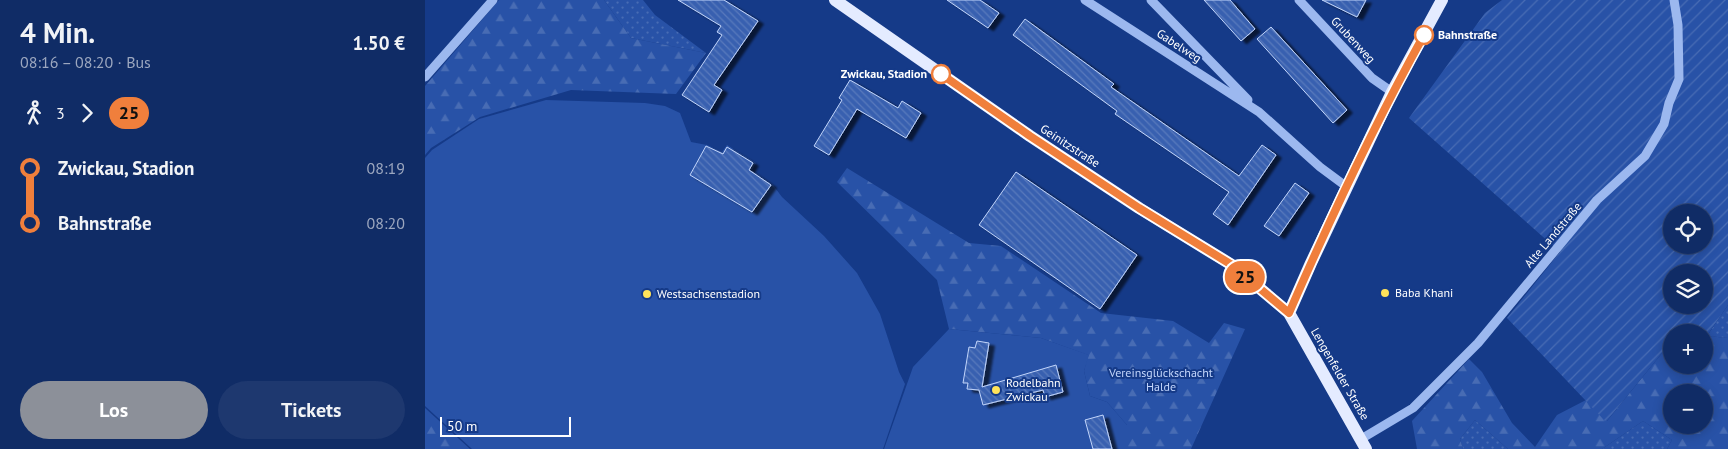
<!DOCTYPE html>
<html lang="de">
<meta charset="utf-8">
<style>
:root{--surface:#102c66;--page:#1e386f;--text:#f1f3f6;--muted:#9ca7bf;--line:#30487a;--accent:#8c9099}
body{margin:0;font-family:"PT Sans",sans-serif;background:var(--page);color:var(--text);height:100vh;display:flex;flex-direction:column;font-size:19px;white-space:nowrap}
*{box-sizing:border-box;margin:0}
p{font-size:16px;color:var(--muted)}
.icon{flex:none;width:28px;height:28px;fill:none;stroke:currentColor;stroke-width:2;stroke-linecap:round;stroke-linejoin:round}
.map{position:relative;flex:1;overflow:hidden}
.side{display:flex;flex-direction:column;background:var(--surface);width:425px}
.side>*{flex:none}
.badge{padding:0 10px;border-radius:16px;font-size:18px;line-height:32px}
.tools{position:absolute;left:1238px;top:204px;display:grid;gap:10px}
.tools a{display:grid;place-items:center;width:50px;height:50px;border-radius:50%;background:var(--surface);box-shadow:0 2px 12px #0003,0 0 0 1px var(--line);font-size:25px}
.scale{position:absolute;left:15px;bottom:12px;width:131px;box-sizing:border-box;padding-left:5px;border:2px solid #fff;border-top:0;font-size:14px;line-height:18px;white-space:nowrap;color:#fff;-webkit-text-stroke:4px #153a88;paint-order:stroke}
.map>.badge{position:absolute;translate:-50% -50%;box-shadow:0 0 0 2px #fff}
.legs{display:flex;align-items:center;gap:8px;height:55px;padding:0 20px;font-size:16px}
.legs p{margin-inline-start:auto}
.head{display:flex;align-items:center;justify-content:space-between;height:85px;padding:0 20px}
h1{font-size:28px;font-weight:600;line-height:38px}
.primary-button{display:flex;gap:10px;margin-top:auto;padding:10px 20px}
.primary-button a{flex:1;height:58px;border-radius:30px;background:var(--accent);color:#fff;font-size:20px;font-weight:600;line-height:58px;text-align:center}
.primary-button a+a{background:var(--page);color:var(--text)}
ul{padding:0 20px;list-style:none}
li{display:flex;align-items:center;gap:18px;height:55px;font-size:19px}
li i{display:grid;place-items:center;width:8px;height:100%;margin:0 6px;background:currentColor}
li i::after{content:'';width:12px;height:12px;margin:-6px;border:4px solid;border-radius:50%;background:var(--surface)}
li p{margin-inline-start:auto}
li:first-child i{background:linear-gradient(#0000 50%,currentColor 0)}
li:last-child i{background:linear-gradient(currentColor 50%,#0000 0)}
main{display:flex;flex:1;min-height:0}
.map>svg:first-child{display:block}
</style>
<main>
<section class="side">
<div class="head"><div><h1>4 Min.</h1><p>08:16 – 08:20 · Bus</p></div><b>1.50 €</b></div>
<div class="legs"><svg class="icon" aria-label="walk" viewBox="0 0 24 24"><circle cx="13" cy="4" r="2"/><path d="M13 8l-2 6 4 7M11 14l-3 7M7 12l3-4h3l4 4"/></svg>3<svg class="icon" aria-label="forward" viewBox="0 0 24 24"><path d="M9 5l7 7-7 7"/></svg><b class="badge" style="background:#f07f3c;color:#111">25</b></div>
<ul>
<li><i style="color:#f07f3c"></i><b>Zwickau, Stadion</b><p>08:19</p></li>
<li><i style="color:#f07f3c"></i><b>Bahnstraße</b><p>08:20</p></li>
</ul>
<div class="primary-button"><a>Los</a><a>Tickets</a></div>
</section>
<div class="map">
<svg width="1303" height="449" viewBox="0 0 1303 449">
<defs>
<pattern id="grass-dots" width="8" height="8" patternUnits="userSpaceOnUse" patternTransform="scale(1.25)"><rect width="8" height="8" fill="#2852a7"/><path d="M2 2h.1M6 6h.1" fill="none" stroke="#486cb4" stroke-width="1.8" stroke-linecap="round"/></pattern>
<pattern id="forest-firs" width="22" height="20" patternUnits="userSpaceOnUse" patternTransform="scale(1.25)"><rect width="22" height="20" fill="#2852a7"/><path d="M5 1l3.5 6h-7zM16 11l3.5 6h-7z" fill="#486cb4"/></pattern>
<pattern id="garden-furrows" width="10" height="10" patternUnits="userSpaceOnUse" patternTransform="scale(1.25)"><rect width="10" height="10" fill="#2852a7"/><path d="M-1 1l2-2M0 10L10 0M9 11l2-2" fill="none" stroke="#486cb4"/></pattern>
<pattern id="building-back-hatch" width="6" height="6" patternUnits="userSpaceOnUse" patternTransform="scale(1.25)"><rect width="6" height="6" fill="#3961b0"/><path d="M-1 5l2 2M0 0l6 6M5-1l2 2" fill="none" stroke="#5779bc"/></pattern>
<filter id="shadow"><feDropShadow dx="5.5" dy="3" stdDeviation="1" flood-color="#0009"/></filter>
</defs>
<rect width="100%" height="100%" fill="#153a88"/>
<path fill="url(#grass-dots)" d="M179 0H218L230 15 281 53 206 38Z
M1303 305V338L1282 336Z
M1050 420 1083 449H1038L1035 439Z
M1218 421 1247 440 1242 449H1177Z"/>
<path fill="url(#forest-firs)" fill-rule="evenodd" d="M74 0H179L206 38 281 53 251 94 146 90 55 117 6 148 0 155V86Z
M422 168 544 243 576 246 676 313 748 321 784 343 799 323 820 329 766 449H702V425L682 402 665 396 659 371 663 355 616 338 524 329 512 280 412 182Z
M1282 336 1303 338V449H1242L1247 440 1218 421 1177 449H1083L1050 420 1035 439 1038 449H992L987 421 1044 359 1057 372 1087 423 1110 447 1132 415 1161 400 1182 421 1246 342V365H1279V340ZM1246 392H1279V425H1246Z
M0 408 45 449H0Z"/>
<path fill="#2852a7" d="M121 100 220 103 240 106 255 113 266 142 282 145 297 152 302 145 331 163 327 170 348 185 357 197 399 236 432 273 455 314 474 372 480 384 458 449H47L0 406V158L7 150 54 119Z
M524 329 616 338 664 355 659 371 665 396 682 402 702 425V449H459L488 367Z"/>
<path fill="url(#garden-furrows)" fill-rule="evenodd" d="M1077 0H1303V305L1279 340V332H1246V342L1181 422 1082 318 1135 252 984 118 1060 13ZM1246 212H1279V245H1246ZM1246 272H1279V305H1246Z"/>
<path fill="url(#building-back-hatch)" stroke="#c2d5fb" filter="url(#shadow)" d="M253 0H299L333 21 289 85 297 90 284 112 257 95 297 35 292 32 296 26Z
M522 0H555L574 13 563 28Z
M779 0H805L830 29 816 41Z
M897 0H941L932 17Z
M600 19 689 84 686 87 814 176 837 145 851 155 803 225 788 214 804 192 690 114 692 111 588 35Z
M846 27 922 110 908 123 832 39Z
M425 80 473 108 477 101 496 113 481 138 432 109 404 155 389 146 417 100 414 98Z
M281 146 298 154 302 147 328 163 324 170 346 185 327 212 265 175Z
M591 172 712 255 675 309 554 225Z
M870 183 884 193 854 236 839 226Z
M552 341 564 343 557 387 631 365 638 392 620 397 618 390 558 405 554 390 542 389 543 383H538L544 347 550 348Z
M678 415 687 449H668L660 420Z"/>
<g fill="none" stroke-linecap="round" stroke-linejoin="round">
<path stroke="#9cb8ef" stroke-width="9" d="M660 0 834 112 895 167 922 187
M726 0 823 100
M874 0 947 78 967 92
M0 77 68 0
M936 439 988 408 1053 343 1172 200 1220 156 1239 124 1244 103 1254 79 1253 25 1249 0"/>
<path stroke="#e4ebff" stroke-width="12" d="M410 0 605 136 714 208 807 265 864 313 941 449
M864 313 886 263 967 92 1017 0"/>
</g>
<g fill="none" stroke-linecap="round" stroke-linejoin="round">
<g stroke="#fff" stroke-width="11">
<path id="line-1" d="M516 74 605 136 714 208 807 265 864 313C905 219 949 125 999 35"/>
</g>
<use href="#line-1" stroke="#f07f3c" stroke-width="8"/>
</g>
<g fill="#fff" stroke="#f07f3c" stroke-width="2.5">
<circle cx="999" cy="35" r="9"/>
<circle cx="516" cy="74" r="9"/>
</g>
<g fill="#ffe35a" stroke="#153a88" stroke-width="2">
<circle cx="960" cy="293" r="5"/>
<circle cx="222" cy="294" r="5"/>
<circle cx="571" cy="390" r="5"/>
</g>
<g text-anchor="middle" stroke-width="4" stroke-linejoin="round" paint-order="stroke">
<g font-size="12" font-weight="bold" fill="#fff" stroke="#153a88" text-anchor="start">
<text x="1013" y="39">Bahnstraße</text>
<text x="502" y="78" text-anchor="end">Zwickau, Stadion</text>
</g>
<g font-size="12" fill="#fff" stroke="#153a88">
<text transform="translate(928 40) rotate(47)" y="4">Grubenweg</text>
<text transform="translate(754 46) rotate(33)" y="4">Gabelweg</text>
<text transform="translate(645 146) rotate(33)" y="4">Geinitzstraße</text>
<text transform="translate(1128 235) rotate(-50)" y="4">Alte Landstraße</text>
<text transform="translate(915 374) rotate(60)" y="4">Lengenfelder Straße</text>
</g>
<g font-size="12" fill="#fff" stroke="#153a88" text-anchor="start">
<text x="970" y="297">Baba Khani</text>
<text x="232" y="298">Westsachsenstadion</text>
<text x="581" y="387">Rodelbahn<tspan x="581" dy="14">Zwickau</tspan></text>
</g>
<g font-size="12" fill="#c2d5fb" stroke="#153a88">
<text x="736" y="377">Vereinsglückschacht<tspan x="736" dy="14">Halde</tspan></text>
</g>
</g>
</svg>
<div class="tools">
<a><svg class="icon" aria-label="locate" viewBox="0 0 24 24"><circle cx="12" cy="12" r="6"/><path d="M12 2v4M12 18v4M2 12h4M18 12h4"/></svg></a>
<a><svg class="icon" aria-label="layers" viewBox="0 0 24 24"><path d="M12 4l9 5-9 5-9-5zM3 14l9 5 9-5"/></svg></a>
<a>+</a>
<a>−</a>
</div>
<div class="scale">50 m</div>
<b class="badge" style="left:820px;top:277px;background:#f07f3c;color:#111">25</b>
</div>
</main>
